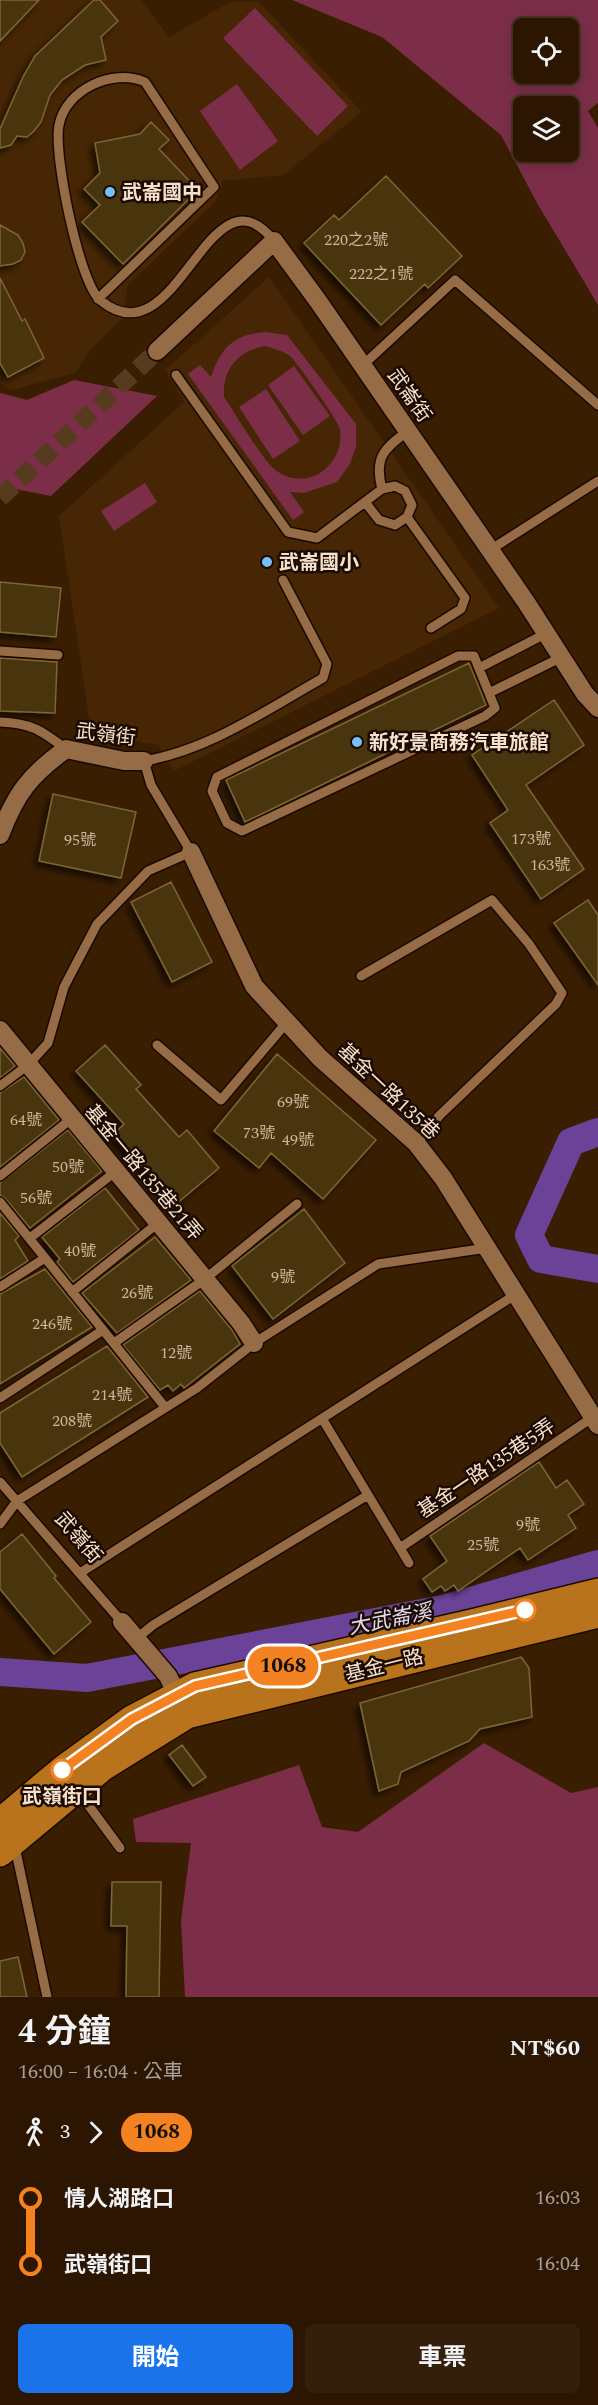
<!DOCTYPE html>
<html lang="zh-TW">
<meta charset="utf-8">
<style>
:root{--surface:#2c1601;--page:#341f0b;--text:#f1f3f6;--muted:#a69f99;--line:#483523;--accent:#1a73e8}
body{margin:0;font-family:Spectral,"Noto Sans TC",serif;background:var(--page);color:var(--text);height:100vh;display:flex;flex-direction:column;font-size:22px;white-space:nowrap}
*{box-sizing:border-box;margin:0}
p{font-size:20px;color:var(--muted)}
.icon{flex:none;width:33px;height:33px;fill:none;stroke:currentColor;stroke-width:2;stroke-linecap:round;stroke-linejoin:round}
.map{position:relative;height:1997px;overflow:hidden}
.panel{display:flex;flex-direction:column;background:var(--surface);flex:1}
.panel>*{flex:none}
.badge{padding:0 12px;border-radius:20px;font-size:21px;line-height:39px}
.controls{position:absolute;left:513px;top:18px;display:grid;gap:12px}
.controls a{display:grid;place-items:center;width:66px;height:66px;border-radius:9px;background:var(--surface);box-shadow:0 3px 15px #0003,0 0 0 2px var(--line);font-size:30px}
.map>.badge{position:absolute;translate:-50% -50%;box-shadow:0 0 0 3px #fff}
.legs{display:flex;align-items:center;gap:9px;height:66px;padding:0 18px;font-size:20px}
.legs p{margin-inline-start:auto}
.head{display:flex;align-items:center;justify-content:space-between;height:102px;padding:0 18px}
h1{font-size:33px;font-weight:700;line-height:45px}
.action{display:flex;gap:12px;margin-top:auto;padding:12px 18px}
.action a{flex:1;height:69px;border-radius:9px;background:var(--accent);color:#fff;font-size:24px;font-weight:700;line-height:69px;text-align:center}
.action a+a{background:var(--page);color:var(--text)}
ul{padding:0 18px;list-style:none}
li{display:flex;align-items:center;gap:21px;height:66px;font-size:22px}
li i{display:grid;place-items:center;width:9px;height:100%;margin:0 8px;background:currentColor}
li i::after{content:'';width:15px;height:15px;margin:-8px;border:4px solid;border-radius:50%;background:var(--surface)}
li p{margin-inline-start:auto}
li:first-child i{background:linear-gradient(#0000 50%,currentColor 0)}
li:last-child i{background:linear-gradient(currentColor 50%,#0000 0)}
.map>svg:first-child{display:block}
</style>
<div class="map">
<svg width="598" height="1997" viewBox="0 0 598 1997">
<defs>
<filter id="shadow"><feDropShadow dx="-4.5" dy="4.5" stdDeviation="3" flood-color="#0009"/></filter>
</defs>
<rect width="100%" height="100%" fill="#3a1e01"/>
<path fill="#462604" d="M0 0H141L169 37 230 2H259L362 112 283 175 223 181 215 202 128 285 122 319 93 347 75 373 12 390 0 384Z
M269 277 499 608 174 771 158 745 91 732 59 516 184 402 165 370Z"/>
<path fill="#7c2e48" fill-rule="evenodd" d="M292 0H598V103L588 111 598 128V305L537 203 501 135 382 37ZM524 28H568V74H524ZM524 106H568V152H524Z
M255 8 348 106 317 136 223 38Z
M237 84 278 141 240 170 200 111Z
M265 332 287 335 356 424V447L350 464 337 482 304 493 290 492 304 512 293 520 188 374 200 365 211 377C221 348 232 335 265 332ZM266 346C274 349 286 352 291 357 299 365 339 422 340 429 345 467 305 494 274 469 262 459 235 413 224 397 222 369 239 350 266 346Z
M294 366 330 416 303 435 268 385Z
M74 380 157 396 51 496 0 486V393L27 400Z
M266 389 300 441 273 459 239 407Z
M145 483 157 502 114 531 101 511Z
M484 1743 571 1793 598 1787V1997H185L181 1921 191 1843 136 1842 133 1819 299 1765 322 1827 358 1832Z"/>
<g fill="none" stroke-linecap="round" stroke-linejoin="round">
<path stroke="#6a4398" stroke-width="28" d="M598 1132 571 1142 529 1235 541 1259 598 1269
M0 1672 87 1678 443 1609 598 1564"/>
</g>
<path fill="#48360f" stroke="#7e6533" stroke-width="1.5" filter="url(#shadow)" d="M0 0H39L0 41Z
M94 0H100L118 21 101 37 106 60 85 65 62 80 50 95 41 122 34 131 27 137 17 136 11 145 0 148V129L23 77 35 56Z
M151 122 169 140 159 149 198 190 123 264 82 222 100 205 84 189 100 173 95 143 140 134Z
M386 176 462 256 428 288 425 284 381 325 304 243 334 215 339 220Z
M0 225 18 235 23 243 25 252 21 260 13 264 0 266Z
M0 278 22 321 25 319 44 358 8 377 0 363Z
M0 582 61 588 56 637 0 632Z
M0 658 57 662 55 713 0 711Z
M469 663 486 705 245 822 226 780Z
M554 700 584 745 526 785 584 869 541 899 490 823 508 810 472 755Z
M53 794 136 812 121 878 39 861Z
M171 882 212 962 172 982 131 902Z
M588 900 598 915V985L554 923Z
M105 1045 141 1085 136 1089 179 1137 187 1130 219 1168 175 1205 135 1158 133 1159 112 1136 124 1124 76 1071Z
M0 1048 15 1066 0 1078Z
M277 1054 376 1140 323 1199 271 1153 259 1168 214 1131Z
M24 1077 59 1120 0 1167V1093Z
M68 1130 102 1171 30 1228 5 1198 0 1195V1183Z
M105 1188 139 1230 73 1282 57 1262 60 1259 42 1237Z
M304 1209 345 1263 273 1319 232 1266Z
M0 1213 19 1236 15 1240 28 1261 0 1279Z
M155 1237 191 1280 117 1333 82 1293Z
M45 1269 92 1327 0 1384V1294Z
M200 1291 232 1330 240 1344 184 1388 181 1384 173 1391 168 1385 160 1390 123 1345Z
M107 1346 148 1397 22 1477 0 1443V1413Z
M539 1462 556 1488 567 1480 584 1504 568 1515 576 1528 528 1560 520 1548 458 1591 454 1585 445 1591 441 1586 432 1592 423 1579 447 1561 430 1536Z
M22 1534 56 1576 54 1578 91 1622 54 1654 0 1589V1552Z
M521 1657 529 1668 532 1717 480 1729 469 1741 401 1772 398 1784 379 1791 360 1703Z
M182 1745 206 1777 193 1786 169 1755Z
M112 1882H161L159 1997H126L127 1926H111Z
M18 1957 27 1997H0V1961Z"/>
<g fill="none" stroke-linecap="round" stroke-linejoin="round">
<path stroke="#563b1f" stroke-width="18" stroke-dasharray="18 9" stroke-linecap="butt" d="M0 498 157 351"/>
<g stroke="#1c0900" stroke-width="12">
<path id="lane" d="M98 299 214 187 145 82C113 68 66 89 59 125 53 153 79 282 100 300 178 365 208 158 274 241
M363 365 455 280 598 405
M176 375 288 532 317 538 382 489C374 458 383 449 408 431
M365 502 379 520 395 525 407 517 412 505 405 491 395 486 382 489
M407 517 465 598 461 609 431 628
M490 550 598 481
M0 651 58 655
M458 656H474L495 708 485 716 242 831 227 823 212 791 217 777Z
M479 668 547 633
M491 692 562 657
M0 722C32 723 42 731 66 749
M361 976 492 900 529 944 562 993 556 1004 440 1115 416 1143
M157 1045 221 1100 287 1022
M0 1086 28 1065 48 1043 64 987 97 924 148 871 191 852 151 785 144 761C209 750 266 710 323 678L327 664 283 580
M0 1176 71 1119
M0 1202 165 1407
M30 1238 115 1172
M0 1287 45 1258
M72 1292 158 1223
M114 1343 205 1279 297 1204
M0 1398 103 1330
M323 1420 409 1563
M0 1482 122 1622
M0 1524 17 1501 197 1388 254 1343 378 1264 487 1248
M400 1548 593 1417
M80 1573 515 1295
M136 1639 153 1625 368 1495
M78 1791 120 1848
M15 1847 47 1997"/>
</g>
<g stroke="#1c0900" stroke-width="21">
<path id="street" d="M157 351 274 241 318 301 526 602 585 694 598 708
M0 835C16 793 30 775 66 749L124 761H144
M191 852 254 986 320 1058 416 1143 443 1178 598 1425
M0 1030 241 1323 254 1343
M122 1622 168 1676 182 1705"/>
</g>
<g stroke="#1c0900" stroke-width="30">
<path id="primary" d="M0 1822 62 1770 132 1719 195 1686 472 1623 598 1592
M0 1853 103 1767 187 1715 598 1614"/>
</g>
<use href="#lane" stroke="#956c46" stroke-width="9"/>
<use href="#street" stroke="#956c46" stroke-width="18"/>
<use href="#primary" stroke="#b8731c" stroke-width="27"/>
</g>
<g fill="none" stroke-linecap="round" stroke-linejoin="round">
<g stroke="#fff" stroke-width="14">
<path id="line-1" d="M62 1770 132 1719 195 1686 525 1610"/>
</g>
<use href="#line-1" stroke="#f58220" stroke-width="9"/>
</g>
<g fill="#77bff7" stroke="#1a0a00" stroke-width="2">
<circle cx="110" cy="192" r="6"/>
<circle cx="267" cy="562" r="6"/>
<circle cx="357" cy="742" r="6"/>
</g>
<g fill="#fff" stroke="#f58220" stroke-width="3">
<circle cx="525" cy="1610" r="10"/>
<circle cx="62" cy="1770" r="10"/>
</g>
<g text-anchor="middle" stroke-width="5" stroke-linejoin="round" paint-order="stroke">
<g font-size="16" fill="#ccb69d">
<text x="356" y="245">220之2號</text>
<text x="381" y="279">222之1號</text>
<text x="531" y="844">173號</text>
<text x="80" y="845">95號</text>
<text x="550" y="870">163號</text>
<text x="293" y="1107">69號</text>
<text x="26" y="1125">64號</text>
<text x="259" y="1138">73號</text>
<text x="298" y="1145">49號</text>
<text x="68" y="1172">50號</text>
<text x="36" y="1203">56號</text>
<text x="80" y="1256">40號</text>
<text x="283" y="1282">9號</text>
<text x="137" y="1298">26號</text>
<text x="52" y="1329">246號</text>
<text x="176" y="1358">12號</text>
<text x="112" y="1400">214號</text>
<text x="72" y="1426">208號</text>
<text x="528" y="1530">9號</text>
<text x="483" y="1550">25號</text>
</g>
<g font-size="20" font-weight="bold" fill="#f8e1cc" stroke="#1a0a00" text-anchor="start">
<text x="122" y="199">武崙國中</text>
<text x="279" y="569">武崙國小</text>
<text x="369" y="749">新好景商務汽車旅館</text>
</g>
<g font-size="20" fill="#f8e1cc" stroke="#1a0a00">
<text transform="translate(410 395) rotate(55)" y="7">武崙街</text>
<text transform="translate(106 734) rotate(7)" y="7">武嶺街</text>
<text transform="translate(389 1091) rotate(43)" y="7">基金一路135巷</text>
<text transform="translate(144 1172) rotate(50)" y="7">基金一路135巷21弄</text>
<text transform="translate(486 1468) rotate(-34)" y="7">基金一路135巷5弄</text>
<text transform="translate(79 1537) rotate(49)" y="7">武嶺街</text>
<text transform="translate(384 1665) rotate(-14)" y="7">基金一路</text>
</g>
<g font-size="20" font-weight="bold" fill="#f8e1cc" stroke="#1a0a00">
<text x="62" y="1803">武嶺街口</text>
</g>
<g font-size="21" font-style="italic" fill="#e2d9f0" stroke="#1a0a00">
<text transform="translate(390 1619) rotate(-11)" y="7">大武崙溪</text>
</g>
</g>
</svg>
<div class="controls">
<a><svg class="icon" aria-label="locate" viewBox="0 0 24 24"><circle cx="12" cy="12" r="6"/><path d="M12 2v4M12 18v4M2 12h4M18 12h4"/></svg></a>
<a><svg class="icon" aria-label="layers" viewBox="0 0 24 24"><path d="M12 4l9 5-9 5-9-5zM3 14l9 5 9-5"/></svg></a>
</div>
<b class="badge" style="left:283px;top:1666px;background:#f58220;color:#111">1068</b>
</div>
<section class="panel">
<div class="head"><div><h1>4 分鐘</h1><p>16:00 – 16:04 · 公車</p></div><b>NT$60</b></div>
<div class="legs"><svg class="icon" aria-label="walk" viewBox="0 0 24 24"><circle cx="13" cy="4" r="2"/><path d="M13 8l-2 6 4 7M11 14l-3 7M7 12l3-4h3l4 4"/></svg>3<svg class="icon" aria-label="forward" viewBox="0 0 24 24"><path d="M9 5l7 7-7 7"/></svg><b class="badge" style="background:#f58220;color:#111">1068</b></div>
<ul>
<li><i style="color:#f58220"></i><b>情人湖路口</b><p>16:03</p></li>
<li><i style="color:#f58220"></i><b>武嶺街口</b><p>16:04</p></li>
</ul>
<div class="action"><a>開始</a><a>車票</a></div>
</section>
